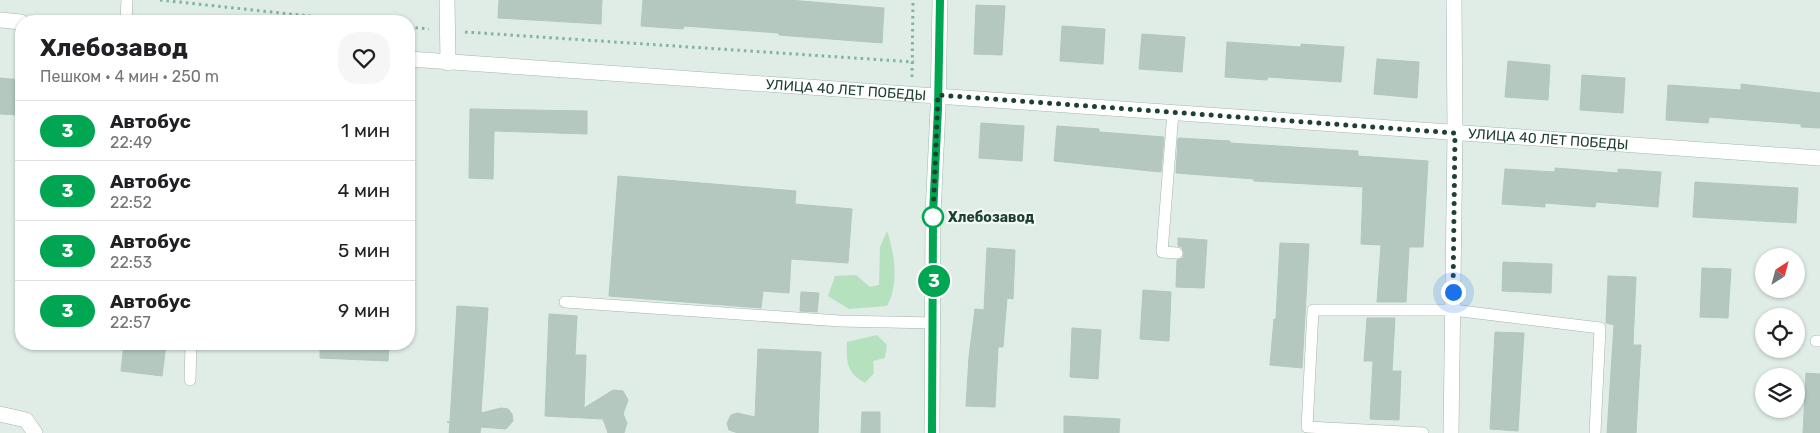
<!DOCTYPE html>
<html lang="ru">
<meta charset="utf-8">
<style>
:root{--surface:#fff;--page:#f6f6f6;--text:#202124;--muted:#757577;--line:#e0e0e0}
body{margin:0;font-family:Rubik,sans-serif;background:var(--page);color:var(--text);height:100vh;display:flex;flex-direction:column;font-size:19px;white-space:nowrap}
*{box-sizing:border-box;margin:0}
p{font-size:16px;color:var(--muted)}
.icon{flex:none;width:28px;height:28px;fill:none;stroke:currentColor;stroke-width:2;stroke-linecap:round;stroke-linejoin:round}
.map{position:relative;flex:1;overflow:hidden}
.drawer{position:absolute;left:15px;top:15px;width:400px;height:335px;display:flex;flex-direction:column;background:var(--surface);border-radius:20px;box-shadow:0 1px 4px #0004}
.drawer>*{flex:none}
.badge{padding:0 10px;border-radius:16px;font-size:18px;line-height:32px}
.needle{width:32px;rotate:36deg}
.fabs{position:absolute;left:1755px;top:248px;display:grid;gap:10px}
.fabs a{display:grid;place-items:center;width:50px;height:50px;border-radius:50%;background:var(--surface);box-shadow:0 1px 4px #0004;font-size:25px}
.you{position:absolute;width:25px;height:25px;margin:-12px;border:4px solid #fff;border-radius:50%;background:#1a73e8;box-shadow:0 0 0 8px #1a73e833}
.map>.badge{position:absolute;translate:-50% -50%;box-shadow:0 0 0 2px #fff}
.round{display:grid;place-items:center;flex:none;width:52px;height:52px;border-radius:20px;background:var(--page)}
.overview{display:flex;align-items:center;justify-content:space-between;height:85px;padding:0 25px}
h1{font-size:24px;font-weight:700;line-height:38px}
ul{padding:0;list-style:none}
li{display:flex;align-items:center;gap:15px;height:60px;padding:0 25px;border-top:1px solid var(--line)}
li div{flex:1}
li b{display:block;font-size:19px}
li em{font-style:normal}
li .badge{min-width:55px;font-weight:700;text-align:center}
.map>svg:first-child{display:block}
</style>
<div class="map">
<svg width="1820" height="433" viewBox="0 0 1820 433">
<rect width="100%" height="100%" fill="#e0ede6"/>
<path fill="#b6e1be" d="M887 231C895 254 899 285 887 306L849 309 828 296 835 276 856 275 870 287 879 285 880 247Z
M877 335 887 345 885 358 873 361 874 373 865 383C847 373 846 362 847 342Z"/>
<path fill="#b5c8bf" stroke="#b2c7bd" d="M499 0H602L601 24 498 18Z
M643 0H789L884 8 882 43 779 35V33L684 26 683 29 641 26Z
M976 5 1005 6 1002 55 974 54Z
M1062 26 1105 29 1103 64 1060 61Z
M1142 34 1185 37 1182 72 1139 69Z
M1227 42 1301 47V44L1344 47 1341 82 1268 77 1267 80 1225 77Z
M1377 59 1419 62 1417 98 1374 94Z
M1508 61 1550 65 1548 100 1505 97Z
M1582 75 1625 78 1623 113 1580 110Z
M0 78 21 80 20 115 0 114Z
M1741 84 1820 93V128L1801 127V124L1709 117 1708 123 1666 120 1668 85 1741 90Z
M470 109 587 111V134L494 131 493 179 469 178Z
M981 123 1024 126 1022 161 979 158Z
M1057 126 1099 129V132L1164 137 1161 172 1054 161Z
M1178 138 1230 141V143L1358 151V156L1428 161 1423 247H1409L1406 302H1377L1381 245 1361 244 1363 187 1254 181V179L1176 173Z
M1555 168 1618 173V169L1661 172 1658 207 1596 202 1595 207 1545 203V207L1502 204 1505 169 1555 172Z
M618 176 796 191 795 204 852 209 848 263 791 259 789 293 763 291 761 308 609 296Z
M1695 182 1798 188 1796 223 1693 217Z
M1178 238 1207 240 1204 288 1176 287 1177 260 1183 258 1184 253 1182 247 1178 246Z
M1280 243 1309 244 1302 368 1270 365 1274 319H1276Z
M987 248 1015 250 1013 299 1007 298 1003 347H998L995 407 966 406 969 357 975 309 984 310Z
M1503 262 1552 264 1551 293 1502 291Z
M1702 268 1731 269 1728 318 1700 317Z
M1608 276 1636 277 1633 345H1641L1636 433H1607L1614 325 1606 323Z
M1143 290 1171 292 1169 341 1140 339Z
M801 292 819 293 817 312 800 311Z
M457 306 488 308 481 413 501 408 508 409 512 414 513 421 506 429 481 427 480 433H449L450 423 447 422H450Z
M549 314 577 316 575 355H586L584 408 613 390 623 391 628 400 623 414 627 423 624 433H608L603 419 545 416Z
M1367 318H1395L1392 371H1401L1399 420 1370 419 1373 361H1364Z
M1072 328 1101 330 1098 379 1070 377Z
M1495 332 1524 333 1518 431 1490 429Z
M124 344H166L162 376 121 371Z
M320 344H389L388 361 320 358Z
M758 349 821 352 818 433H738L729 430 727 423 731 415 737 413 755 417Z
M1806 373 1820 374V433H1803Z
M862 412H880V433H861Z
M1064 416 1120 419 1119 433H1064Z"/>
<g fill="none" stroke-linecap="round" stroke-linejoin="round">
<g stroke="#a2b6ad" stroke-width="12">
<path id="lane" d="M126 21 127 0
M1173 112 1162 252 1177 253
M565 302 840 321 934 323
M1816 341H1820
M190 380 191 344
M1423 433 1307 427 1313 310H1453L1600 328 1595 433"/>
</g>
<g stroke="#a2b6ad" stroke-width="16">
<path id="street" d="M447 0 448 63
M0 414 26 420 35 433
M1451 433 1455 133 1454 0"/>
</g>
<g stroke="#9dbaad" stroke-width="16">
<g id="secondary">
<path d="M0 20 21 22"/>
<path id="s1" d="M409 59 1820 158"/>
<path d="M932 433 933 214 938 108 940 0"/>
</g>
</g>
<path stroke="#7db59e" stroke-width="3" stroke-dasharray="2.5 4" stroke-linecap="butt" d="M160 0 355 21
M409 27 429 29
M465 32 914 62
M912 77 913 0"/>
<use href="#lane" stroke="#fff" stroke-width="11"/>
<use href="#street" stroke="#fff" stroke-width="15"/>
<use href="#secondary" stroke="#fff" stroke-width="15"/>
</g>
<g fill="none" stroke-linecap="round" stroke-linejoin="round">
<g stroke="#fff" stroke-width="11">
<path id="line" d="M932 433 933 214 938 108 940 0"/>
</g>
<use href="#line" stroke="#00a651" stroke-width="8"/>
<path stroke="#1f4034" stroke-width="5" stroke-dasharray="0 9" d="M933 217 938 95 1455 133 1453 292"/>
</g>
<circle fill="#fff" stroke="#00a651" stroke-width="2.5" cx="933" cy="217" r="10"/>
<g text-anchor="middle" stroke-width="4.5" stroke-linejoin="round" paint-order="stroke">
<g font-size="14" fill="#1f4034" stroke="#f1f9f4">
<text dy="5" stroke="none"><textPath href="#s1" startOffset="438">УЛИЦА 40 ЛЕТ ПОБЕДЫ</textPath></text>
<text dy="5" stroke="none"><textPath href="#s1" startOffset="1142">УЛИЦА 40 ЛЕТ ПОБЕДЫ</textPath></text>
</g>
<g font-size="14" font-weight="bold" fill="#1f4034" stroke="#f1f9f4" text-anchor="start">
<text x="948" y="222">Хлебозавод</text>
</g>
</g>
</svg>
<div class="fabs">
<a><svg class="needle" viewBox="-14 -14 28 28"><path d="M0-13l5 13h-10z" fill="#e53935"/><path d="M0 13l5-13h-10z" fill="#757577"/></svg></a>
<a><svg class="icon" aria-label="locate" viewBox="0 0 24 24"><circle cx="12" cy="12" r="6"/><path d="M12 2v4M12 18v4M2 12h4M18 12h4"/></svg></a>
<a><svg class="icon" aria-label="layers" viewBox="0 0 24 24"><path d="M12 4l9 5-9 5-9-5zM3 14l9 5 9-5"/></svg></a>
</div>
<div class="you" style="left:1453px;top:292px"></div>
<b class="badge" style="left:934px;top:281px;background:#00a651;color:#fff">3</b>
<section class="drawer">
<div class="overview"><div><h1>Хлебозавод</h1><p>Пешком · 4 мин · 250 m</p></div><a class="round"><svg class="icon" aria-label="heart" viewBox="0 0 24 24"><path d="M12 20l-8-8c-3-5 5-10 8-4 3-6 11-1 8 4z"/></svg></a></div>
<ul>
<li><span class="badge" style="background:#00a651;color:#fff">3</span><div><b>Автобус</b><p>22:49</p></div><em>1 мин</em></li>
<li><span class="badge" style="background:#00a651;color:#fff">3</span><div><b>Автобус</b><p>22:52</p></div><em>4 мин</em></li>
<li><span class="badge" style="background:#00a651;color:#fff">3</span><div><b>Автобус</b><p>22:53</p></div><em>5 мин</em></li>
<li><span class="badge" style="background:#00a651;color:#fff">3</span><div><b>Автобус</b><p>22:57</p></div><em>9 мин</em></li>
</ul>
</section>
</div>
